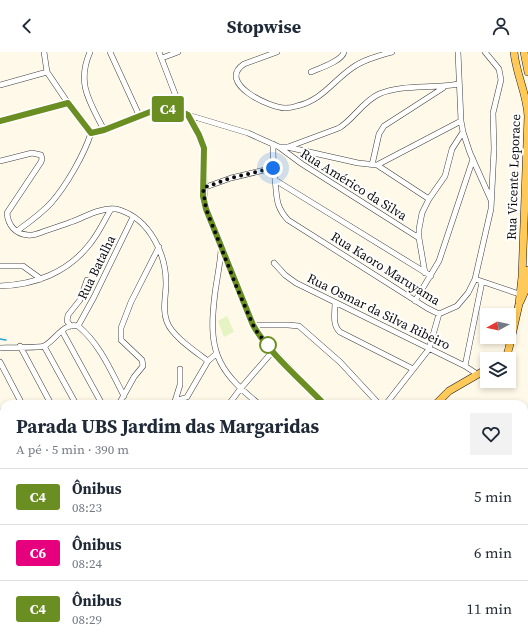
<!DOCTYPE html>
<html lang="pt">
<meta charset="utf-8">
<style>
:root{--surface:#fff;--page:#f2f2f3;--text:#1f2937;--muted:#747a83;--line:#e0e1e3}
body{margin:0;font-family:"Source Serif 4",serif;background:var(--page);color:var(--text);height:100vh;display:flex;flex-direction:column;font-size:15px;white-space:nowrap}
*{box-sizing:border-box;margin:0}
p{font-size:13px;color:var(--muted)}
.icon{flex:none;width:22px;height:22px;fill:none;stroke:currentColor;stroke-width:2;stroke-linecap:round;stroke-linejoin:round}
.map{position:relative;flex:1;overflow:hidden}
.drawer{position:absolute;left:0px;top:348px;width:528px;height:244px;display:flex;flex-direction:column;background:var(--surface);border-radius:12px 12px 0 0;box-shadow:0 2px 6px #0003}
.drawer>*{flex:none}
.badge{padding:0 8px;border-radius:3px;font-size:14px;line-height:26px}
.needle{width:26px;rotate:262deg}
.tools{position:absolute;left:480px;top:256px;display:grid;gap:8px}
.tools a{display:grid;place-items:center;width:36px;height:36px;border-radius:0px;background:var(--surface);box-shadow:0 2px 6px #0003;font-size:20px}
.you{position:absolute;width:20px;height:20px;margin:-10px;border:3px solid #fff;border-radius:50%;background:#1a73e8;box-shadow:0 0 0 6px #1a73e833}
.map>.badge{position:absolute;translate:-50% -50%;box-shadow:0 0 0 2px #fff}
.round{display:grid;place-items:center;flex:none;width:42px;height:42px;border-radius:0px;background:var(--page)}
.summary{display:flex;align-items:center;justify-content:space-between;height:68px;padding:0 16px}
h1{font-size:19px;font-weight:700;line-height:30px}
ul{padding:0;list-style:none}
li{display:flex;align-items:center;gap:12px;height:56px;padding:0 16px;border-top:1px solid var(--line)}
li div{flex:1}
li b{display:block;font-size:15px}
li em{font-style:normal}
li .badge{min-width:44px;font-weight:700;text-align:center}
header{display:flex;justify-content:space-between;align-items:center;height:52px;padding:0 16px;background:var(--surface);font-size:18px;font-weight:700}
.map>svg:first-child{display:block}
</style>
<header><svg class="icon" aria-label="back" viewBox="0 0 24 24"><path d="M15 5l-7 7 7 7"/></svg>Stopwise<svg class="icon" aria-label="person" viewBox="0 0 24 24"><circle cx="12" cy="8" r="4"/><path d="M4 21q1-7 8-7t8 7"/></svg></header>
<div class="map">
<svg width="528" height="592" viewBox="0 0 528 592">
<rect width="100%" height="100%" fill="#fff9e9"/>
<path fill="#b9e08d" d="M458 588H524L528 592H456Z"/>
<path fill="#e6f3c2" d="M227 264 234 280 224 285 218 269Z"/>
<g fill="none" stroke-linecap="round" stroke-linejoin="round">
<path stroke="#28a2db" stroke-width="1.5" d="M0 287 6 288"/>
<g stroke="#3e3e3e" stroke-width="6">
<path id="minor" d="M44 0 47 20 68 51 91 81
M90 0C76 32 90 50 104 78
M110 0 139 63
M159 0 182 60
M277 0 244 12C216 31 270 56 285 56 289 56 294 55 297 54 322 48 332 30 352 16 363 8 378 4 392 0
M162 6 178 0
M311 20C320 16 342 9 344 0
M0 33 47 20
M188 63 248 81 279 95H287L358 111 377 113 429 147
M0 69 68 51
M463 80 470 101 491 148
M91 81 104 78 155 58C164 56 182 57 188 64 196 72 202 87 204 98 207 118 202 136 206 157L249 264 257 280 263 288 324 352
M273 92C273 104 273 115 275 127 277 144 275 154 288 168L427 256 439 262 457 254 468 241 475 227 491 157 494 97 493 61 501 28 499 17 485 0
M279 95 302 112 419 186
M288 95 339 76C354 67 362 50 379 42 402 32 433 37 458 32
M0 109 32 101 41 103 42 107 41 110 7 161C8 173 15 182 28 183 34 184 40 181 45 179 54 176 63 173 71 170 81 167 90 161 99 159 106 157 114 156 120 158 150 168 166 202 166 231 166 244 162 258 167 270 172 284 196 300 208 309L216 302
M372 113 379 82 384 74 443 36
M377 113 461 69
M275 128 431 224
M203 136 231 126 273 116
M17 179C28 171 41 162 51 151 66 134 84 103 91 81
M221 198C220 213 217 226 215 241 208 297 215 317 259 352
M274 211 285 223 296 231 465 314 477 322
M0 214H23L41 227
M425 221 419 186V177L422 161 429 147 445 124 452 97 463 80 461 69 458 0
M475 227 519 242
M0 234C34 233 67 221 89 193 98 183 104 169 111 157
M415 249 439 209 473 107
M335 251C335 261 332 273 340 280L413 317
M253 273H288L299 274 340 310 379 352
M71 274 67 269 68 263 80 248 87 228
M78 274 94 245 133 165
M62 279 102 352
M20 294 51 352
M44 294 76 352
M0 296C7 295 40 296 44 294 56 288 63 270 78 274 100 292 111 319 124 344
M0 310 22 352
M465 314 482 230
M175 349 180 333V317
M119 352 134 325 143 314 142 308 121 288V276L131 250 159 195
M172 352 175 349 187 345 208 309
M229 352 241 336 273 299
M386 352 429 297 439 262
M0 360 4 368
M0 439 4 442
M524 568 528 578
M43 588 51 592
M172 588 173 592
M259 588 261 592
M96 592 97 588
M135 592V588
M435 592 436 588"/>
</g>
<g stroke="#1c1c1c" stroke-width="8">
<path id="major" d="M524 0 528 20
M520 250 525 239 528 218
M503 307 507 303 509 296 519 252 522 225 528 64C527 42 516 22 514 0
M436 352 449 339 487 317
M279 592 284 588"/>
</g>
<use href="#minor" stroke="#fff" stroke-width="5"/>
<use href="#major" stroke="#ffca59" stroke-width="7"/>
</g>
<g fill="none" stroke-linecap="round" stroke-linejoin="round">
<g stroke="#fff" stroke-width="9">
<path id="line" d="M0 69 68 51 91 81 104 78 155 58H170L182 60 188 63 199 83 204 96 203 144 206 157 253 273C268 300 302 329 324 352"/>
</g>
<use href="#line" stroke="#6b8e23" stroke-width="6"/>
<path stroke="#0b0b0b" stroke-width="4" stroke-dasharray="0 7.2" d="M268 293 269 295 257 280 253 273 237 236 206 157 203 136 231 126 273 116"/>
</g>
<circle fill="#fff" stroke="#6b8e23" stroke-width="2" cx="268" cy="293" r="8"/>
<g text-anchor="middle" stroke-width="4" stroke-linejoin="round" paint-order="stroke">
<g font-size="13" fill="#0b0b0b" stroke="#fff">
<text transform="translate(513 125) rotate(-88)" y="5">Rua Vicente Leporace</text>
<text transform="translate(354 132) rotate(32)" y="5">Rua Américo da Silva</text>
<text transform="translate(96 215) rotate(-64)" y="5">Rua Batalha</text>
<text transform="translate(386 216) rotate(32)" y="5">Rua Kaoro Maruyama</text>
<text transform="translate(379 259) rotate(26)" y="5">Rua Osmar da Silva Ribeiro</text>
</g>
</g>
</svg>
<div class="tools">
<a><svg class="needle" viewBox="-14 -14 28 28"><path d="M0-13l5 13h-10z" fill="#e53935"/><path d="M0 13l5-13h-10z" fill="#747a83"/></svg></a>
<a><svg class="icon" aria-label="layers" viewBox="0 0 24 24"><path d="M12 4l9 5-9 5-9-5zM3 14l9 5 9-5"/></svg></a>
</div>
<div class="you" style="left:273px;top:116px"></div>
<b class="badge" style="left:168px;top:57px;background:#6b8e23;color:#fff">C4</b>
<section class="drawer">
<div class="summary"><div><h1>Parada UBS Jardim das Margaridas</h1><p>A pé · 5 min · 390 m</p></div><a class="round"><svg class="icon" aria-label="heart" viewBox="0 0 24 24"><path d="M12 20l-8-8c-3-5 5-10 8-4 3-6 11-1 8 4z"/></svg></a></div>
<ul>
<li><span class="badge" style="background:#6b8e23;color:#fff">C4</span><div><b>Ônibus</b><p>08:23</p></div><em>5 min</em></li>
<li><span class="badge" style="background:#e6007e;color:#fff">C6</span><div><b>Ônibus</b><p>08:24</p></div><em>6 min</em></li>
<li><span class="badge" style="background:#6b8e23;color:#fff">C4</span><div><b>Ônibus</b><p>08:29</p></div><em>11 min</em></li>
</ul>
</section>
</div>
